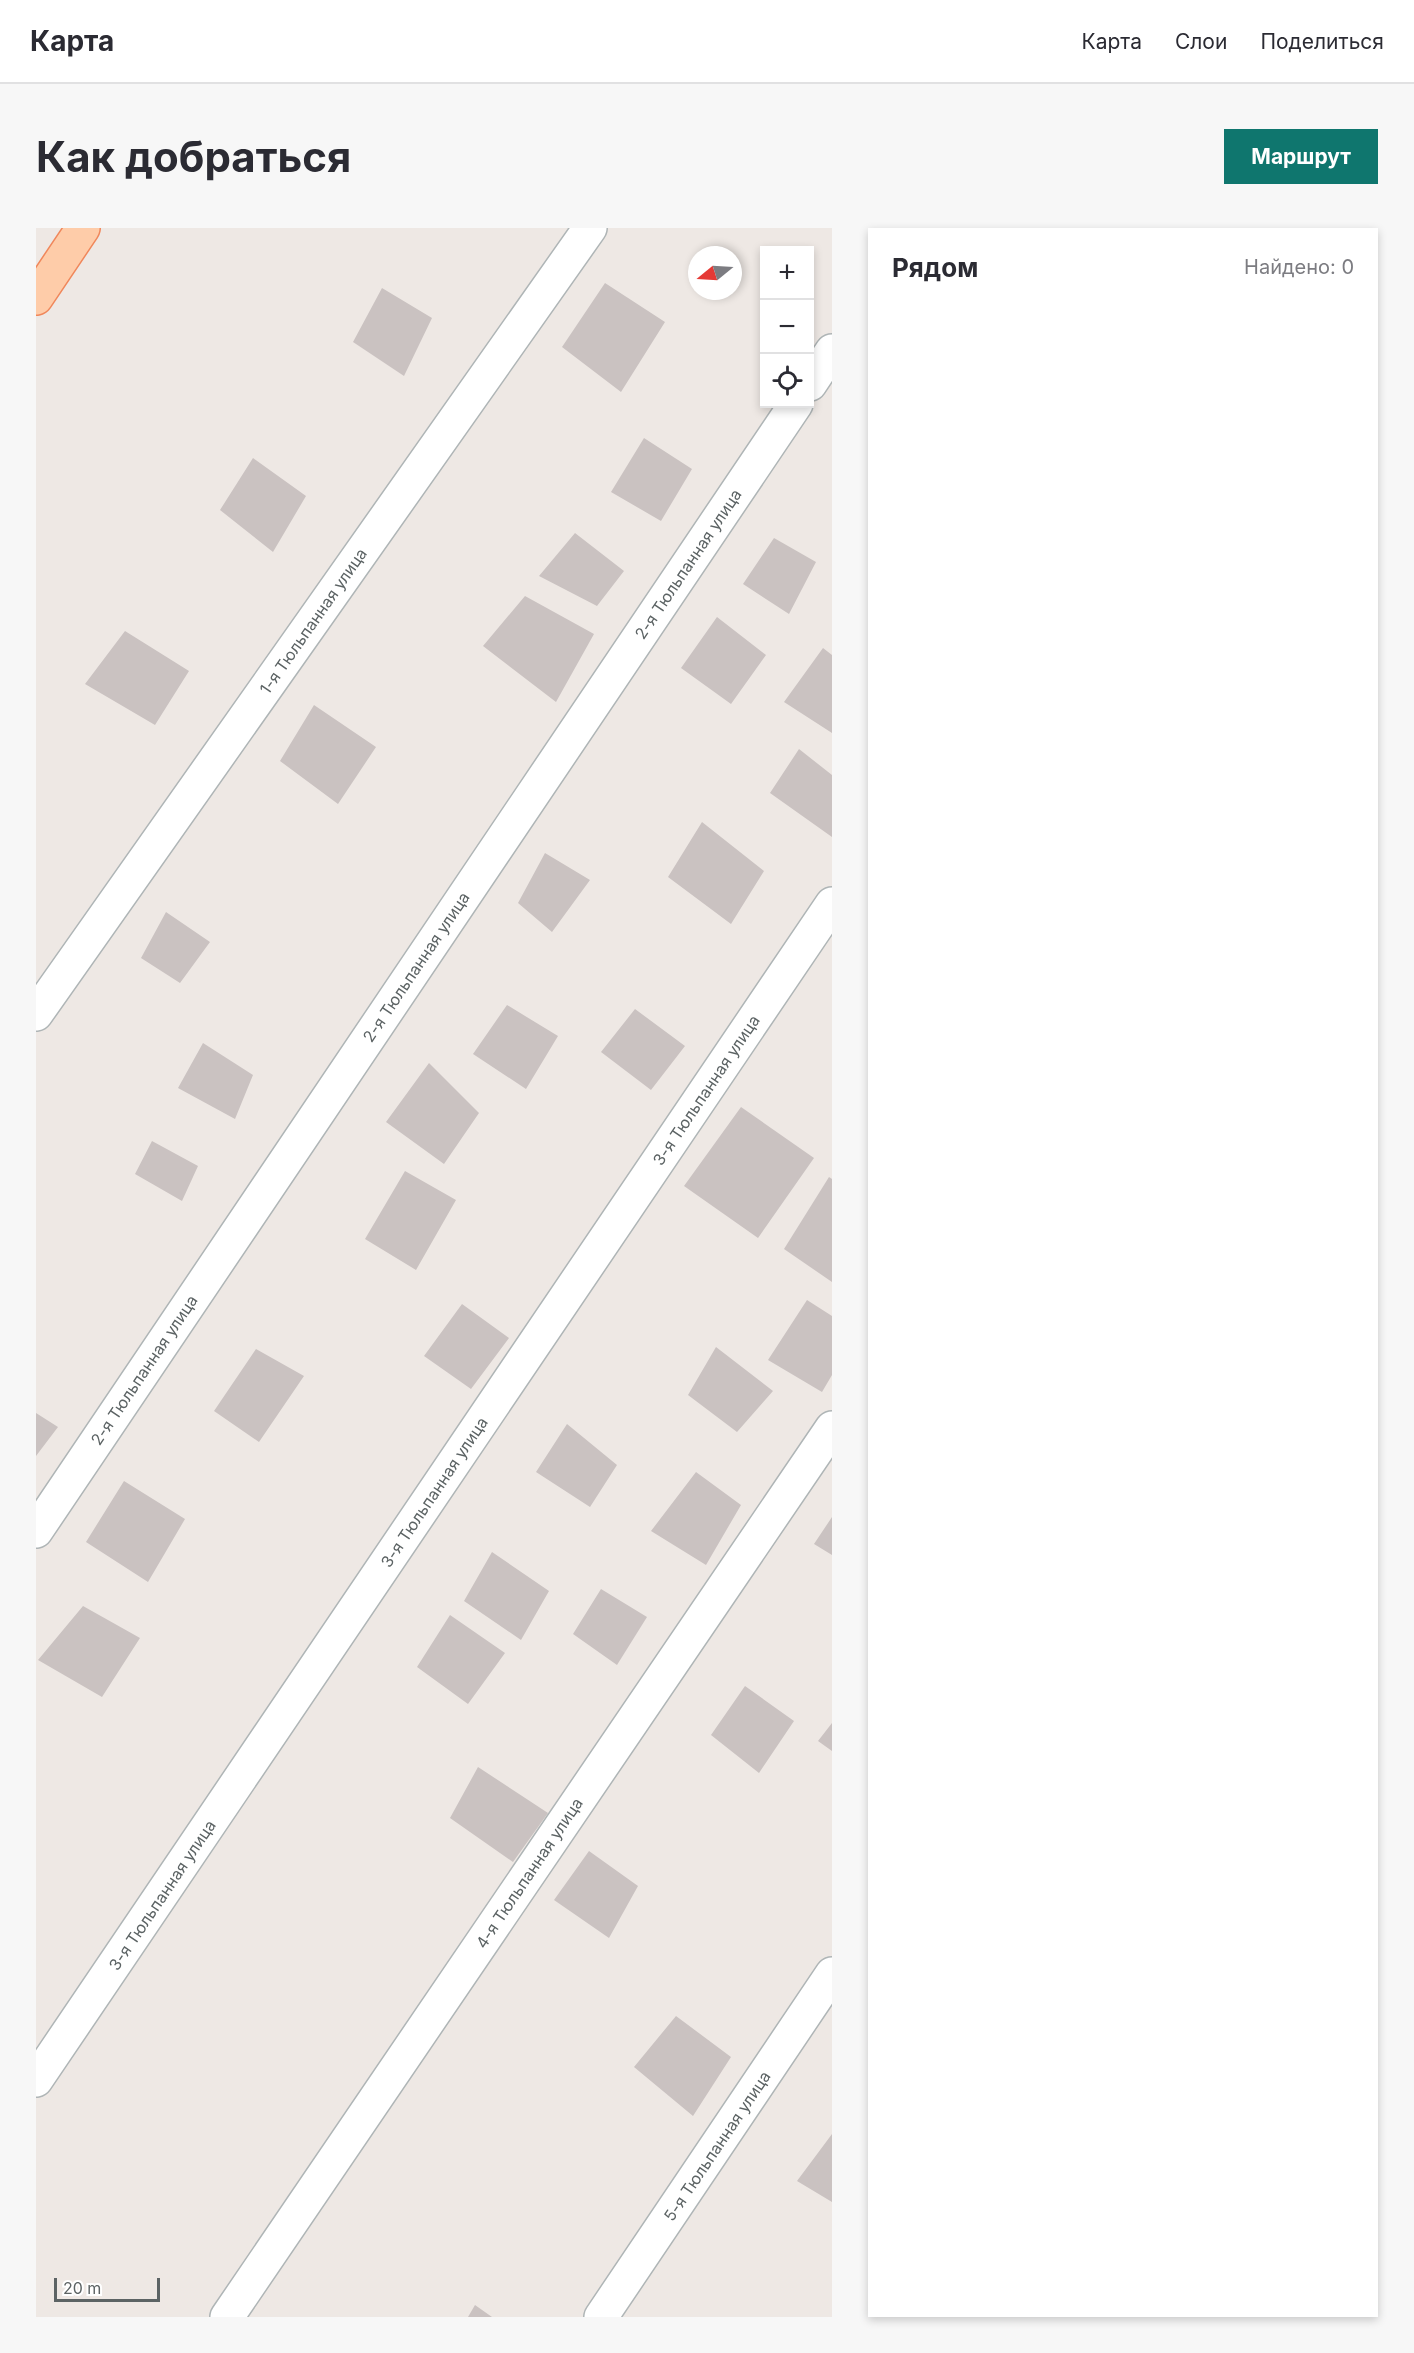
<!DOCTYPE html>
<html lang="ru">
<meta charset="utf-8">
<style>
:root{--surface:#fff;--page:#f7f7f7;--text:#2b2b33;--muted:#7c7c81;--line:#e1e1e2;--accent:#0f766e}
body{margin:0;font-family:Inter,sans-serif;background:var(--page);color:var(--text)}
.controls{position:absolute;right:18px;top:18px;display:grid;overflow:hidden;border-radius:0px;box-shadow:0 3px 9px #0003}
.controls button{width:54px;height:54px;display:grid;place-items:center;padding:0;border:0;border-bottom:2px solid var(--line);background:var(--surface);color:var(--text);font:30px sans-serif}
.compass{position:absolute;left:652px;top:18px;width:54px;height:54px;border-radius:50%;background:var(--surface);box-shadow:0 3px 9px #0003;rotate:252deg}
.scale{position:absolute;left:18px;bottom:15px;width:106px;box-sizing:border-box;padding-left:6px;border:3px solid #5c6364;border-top:0;font-size:16px;line-height:21px;white-space:nowrap;color:#5c6364;-webkit-text-stroke:4px #fff;paint-order:stroke}
.list{margin:0;padding:0;list-style:none}
h2{display:flex;justify-content:space-between;align-items:center;height:78px;margin:0;padding:0 24px;font-size:26px}
h2 small{font-size:20px;font-weight:400;color:var(--muted)}
.icon{flex:none;width:33px;height:33px;fill:none;stroke:currentColor;stroke-width:2;stroke-linecap:round;stroke-linejoin:round}
.map{position:relative;flex:none;width:796px;height:2089px;overflow:hidden;border-radius:0px}
header{display:flex;align-items:center;gap:36px;box-sizing:border-box;height:84px;padding:0 30px;background:var(--surface);border-bottom:2px solid var(--line)}
header strong{font-size:28px}
nav{display:flex;gap:33px;margin-inline-start:auto;font-size:21px}
.intro{display:flex;align-items:center;justify-content:space-between;box-sizing:border-box;height:144px;padding:0 36px}
h1{margin:0;font-size:42px}
.button{padding:15px 27px;border-radius:0px;background:var(--accent);color:#fff;font-size:21px;font-weight:700}
main{display:flex;gap:36px;padding:0 36px}
aside{flex:1;background:var(--surface);border-radius:0px;box-shadow:0 3px 9px #0003}
.map>svg:first-child{display:block}
.building{fill:#cac2c1}
.lines{fill:none;stroke-linecap:round;stroke-linejoin:round}
.minor-casing{stroke:#afb5b6;stroke-width:36}
.primary-casing{stroke:#f0875b;stroke-width:36}
.minor{stroke:#fff;stroke-width:33}
.primary{stroke:#fecca9;stroke-width:33}
.labels{text-anchor:middle;stroke-width:4.5;stroke-linejoin:round;paint-order:stroke}
.street-label{font-size:16px;fill:#5c6364;stroke:#fff}
</style>
<header>
<strong>Карта</strong>
<nav><a>Карта</a><a>Слои</a><a>Поделиться</a></nav>
</header>
<div class="intro"><h1>Как добраться</h1><a class="button">Маршрут</a></div>
<main>
<div class="map">
<svg width="796" height="2089" viewBox="0 0 796 2089">
<rect width="100%" height="100%" fill="#eee8e4"/>
<path class="building" d="M569,55L629,94L585,164L526,119Z
M346,60L396,90L368,148L317,114Z
M608,210L656,241L625,293L575,264Z
M217,230L270,268L237,324L184,282Z
M539,305L588,343L561,378L503,348Z
M738,310L780,334L753,386L707,356Z
M489,368L558,406L520,474L447,418Z
M681,389L730,427L695,476L645,440Z
M89,403L153,443L119,497L49,456Z
M787,420L796,427V505L748,474Z
M278,477L340,519L302,576L244,533Z
M763,521L796,547V609L734,565Z
M666,594L728,643L695,696L632,649Z
M509,625L554,652L516,704L482,675Z
M130,684L174,714L144,755L105,730Z
M471,777L522,808L490,861L437,826Z
M599,781L649,818L615,862L565,824Z
M167,815L217,847L199,891L142,860Z
M393,835L443,885L408,936L350,894Z
M705,879L778,930L722,1010L648,958Z
M116,913L162,938L146,973L99,946Z
M369,943L420,972L380,1042L329,1011Z
M793,949L796,951V1054L748,1021Z
M771,1072L796,1088V1147L786,1164L732,1132Z
M426,1076L473,1110L435,1161L388,1128Z
M680,1119L737,1163L701,1204L652,1167Z
M220,1121L268,1148L223,1214L178,1183Z
M0,1185L22,1199L0,1228Z
M531,1196L581,1237L554,1279L500,1244Z
M660,1244L705,1277L670,1337L615,1303Z
M88,1253L149,1291L112,1354L50,1314Z
M796,1289V1327L778,1316Z
M456,1324L513,1363L485,1412L428,1373Z
M565,1361L611,1389L581,1437L537,1406Z
M47,1378L104,1410L66,1469L2,1432Z
M414,1387L469,1425L432,1476L381,1439Z
M709,1458L758,1493L723,1545L675,1507Z
M796,1495V1523L782,1513Z
M442,1539L512,1585L477,1634L414,1590Z
M553,1623L602,1658L573,1710L518,1672Z
M640,1788L695,1829L657,1888L598,1839Z
M796,1906V1974L761,1953Z
M439,2077L456,2089H432Z"/>
<g class="lines">
<defs>
<path id="minor" d="M774,156L796,123
M0,786L554,0
M0,1303L760,176
M0,1852L796,676
M191,2089L796,1200
M565,2089L796,1746"/>
<path id="primary" d="M0,70L47,0"/>
</defs>
<use href="#minor" class="minor-casing"/>
<use href="#primary" class="primary-casing"/>
<use href="#minor" class="minor"/>
<use href="#primary" class="primary"/>
</g>
<g class="labels">
<g class="street-label">
<text transform="translate(652 336) rotate(-56)" y="6">2-я Тюльпанная улица</text>
<text transform="translate(277 393) rotate(-55)" y="6">1-я Тюльпанная улица</text>
<text transform="translate(380 739) rotate(-56)" y="6">2-я Тюльпанная улица</text>
<text transform="translate(670 862) rotate(-56)" y="6">3-я Тюльпанная улица</text>
<text transform="translate(108 1142) rotate(-56)" y="6">2-я Тюльпанная улица</text>
<text transform="translate(398 1264) rotate(-56)" y="6">3-я Тюльпанная улица</text>
<text transform="translate(493 1645) rotate(-56)" y="6">4-я Тюльпанная улица</text>
<text transform="translate(126 1667) rotate(-56)" y="6">3-я Тюльпанная улица</text>
<text transform="translate(681 1918) rotate(-56)" y="6">5-я Тюльпанная улица</text>
</g>
</g>
</svg>
<div class="controls">
<button>+</button>
<button>−</button>
<button><svg class="icon" aria-label="locate" viewBox="0 0 24 24"><circle cx="12" cy="12" r="6"/><path d="M12 2v4M12 18v4M2 12h4M18 12h4"/></svg></button>
</div>
<svg class="compass" viewBox="-18 -18 36 36"><path d="M0-13l5 13h-10z" fill="#e53935"/><path d="M0 13l5-13h-10z" fill="#7c7c81"/></svg>
<div class="scale">20 m</div>
</div>
<aside>
<h2>Рядом<small>Найдено: 0</small></h2>
<ul class="list">
</ul>
</aside>
</main>
